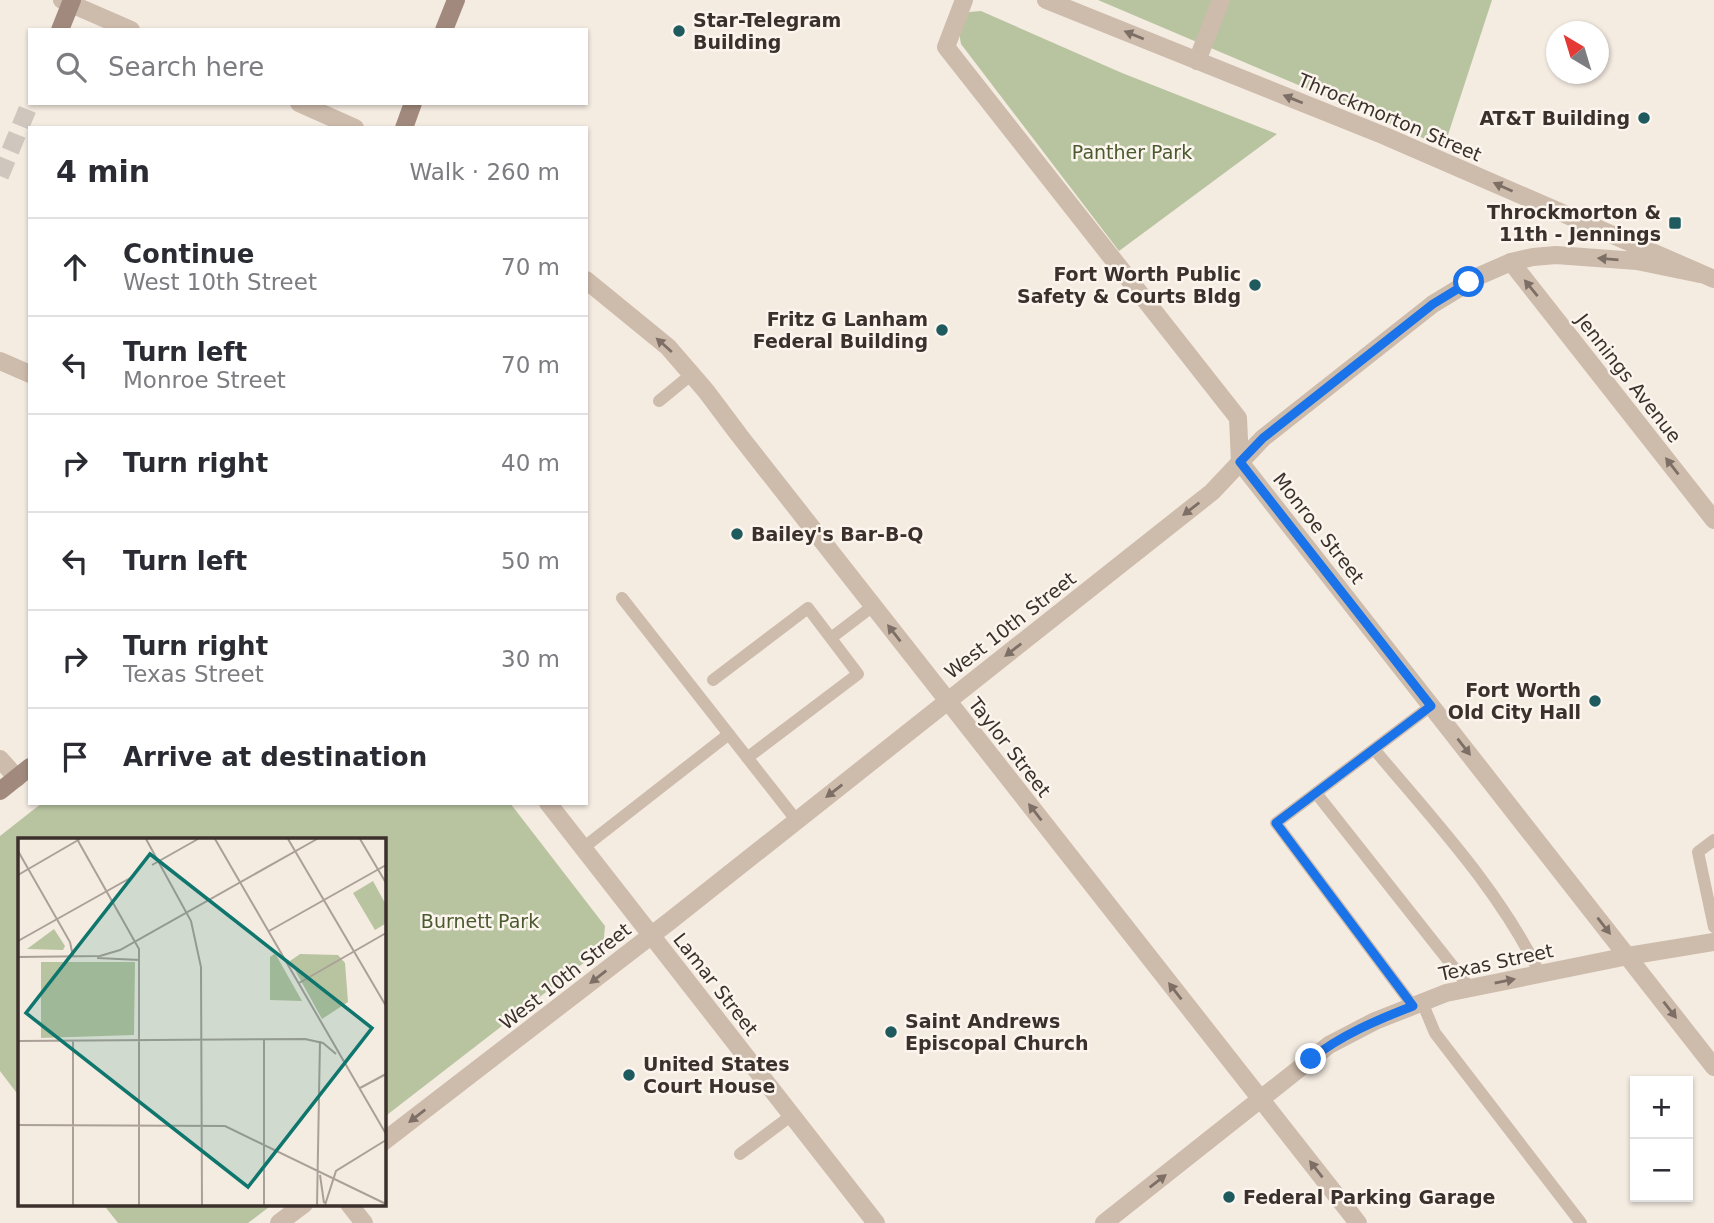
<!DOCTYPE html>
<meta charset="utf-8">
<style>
:root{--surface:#fff;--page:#f7f7f7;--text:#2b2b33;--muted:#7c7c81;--line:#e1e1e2}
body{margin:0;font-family:"DejaVu Sans",sans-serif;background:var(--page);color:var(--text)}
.controls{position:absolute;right:21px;bottom:21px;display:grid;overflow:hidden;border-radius:0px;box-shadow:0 2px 5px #0004}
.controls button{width:63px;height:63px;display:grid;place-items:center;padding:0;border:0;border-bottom:2px solid var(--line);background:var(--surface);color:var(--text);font:35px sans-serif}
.compass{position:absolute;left:1546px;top:21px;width:63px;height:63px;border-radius:50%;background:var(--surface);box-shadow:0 2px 5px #0004;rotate:322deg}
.stop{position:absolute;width:21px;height:21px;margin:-16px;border:5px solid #1a73e8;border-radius:50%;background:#fff}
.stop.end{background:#1a73e8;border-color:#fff;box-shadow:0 2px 7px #0008}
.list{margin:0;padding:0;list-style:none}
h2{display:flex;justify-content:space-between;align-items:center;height:91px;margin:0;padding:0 28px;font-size:30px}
h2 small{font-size:23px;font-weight:400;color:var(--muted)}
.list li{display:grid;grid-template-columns:46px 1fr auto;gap:21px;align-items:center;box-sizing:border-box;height:98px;padding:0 28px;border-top:2px solid var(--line)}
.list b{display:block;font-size:26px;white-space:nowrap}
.list p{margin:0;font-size:23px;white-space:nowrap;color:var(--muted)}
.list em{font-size:23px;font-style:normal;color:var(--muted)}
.icon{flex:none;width:38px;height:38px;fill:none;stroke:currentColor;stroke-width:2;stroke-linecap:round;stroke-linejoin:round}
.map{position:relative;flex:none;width:1714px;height:1223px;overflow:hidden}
.search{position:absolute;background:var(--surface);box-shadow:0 2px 5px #0004;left:28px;top:28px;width:560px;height:77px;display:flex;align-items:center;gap:18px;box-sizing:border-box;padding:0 24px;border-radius:0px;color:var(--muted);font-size:26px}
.panel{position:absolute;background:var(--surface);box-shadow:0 2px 5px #0004;left:28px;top:126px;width:560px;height:679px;border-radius:0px}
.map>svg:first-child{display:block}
.green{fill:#b8c4a0}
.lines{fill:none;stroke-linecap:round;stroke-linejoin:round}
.secondary-tunnel{stroke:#cfc6bd;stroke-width:18;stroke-dasharray:18 9;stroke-linecap:butt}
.service{stroke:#cdbbac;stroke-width:12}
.pedestrian{stroke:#cdbbac;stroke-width:18}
.minor{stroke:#cdbbac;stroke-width:18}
.tertiary{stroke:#cdbbac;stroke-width:18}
.secondary{stroke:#a18a7d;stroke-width:18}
.oneway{fill:#7d6f65}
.route{stroke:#1a73e8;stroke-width:9}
.poi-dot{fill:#1f5a5e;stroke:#fbf5ee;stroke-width:2.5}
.labels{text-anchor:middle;stroke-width:5;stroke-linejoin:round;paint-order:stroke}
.poi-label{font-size:19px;font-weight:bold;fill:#3b302b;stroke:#fbf5ee;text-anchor:start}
.street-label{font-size:19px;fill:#3b302b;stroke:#fbf5ee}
.park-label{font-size:19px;fill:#4a5a2e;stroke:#fbf5ee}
.inset-road{fill:none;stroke:#aaa098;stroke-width:2}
.view{fill:#0f766e;fill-opacity:0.15;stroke:#0f766e;stroke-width:3.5}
.inset-edge{fill:none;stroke:#3b302b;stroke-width:3.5}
</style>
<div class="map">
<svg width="1714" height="1223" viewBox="0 0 1714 1223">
<rect width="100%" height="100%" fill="#f4ebe1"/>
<path class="green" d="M1098,0H1492L1444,147Z
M981,11L1122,73L1277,134L1119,251L961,44C958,31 961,23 969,12Z
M42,803H510L605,926L603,948L383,1118V840H19V1096L0,1071V836Z
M103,1204H273L248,1223H118Z"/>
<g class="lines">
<path class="secondary-tunnel" d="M0,176L30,103"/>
<path class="service" d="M659,401L692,374
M622,598L797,821
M831,638L873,606
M713,680L808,608L858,674L747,758
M1374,749C1434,821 1499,889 1540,974
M1316,793L1470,988
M1714,840L1698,852L1714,927
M583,848L729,734
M1422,1002L1435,1033L1581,1223
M1413,1006L1276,823L1431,706
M740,1154L792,1115"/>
<path class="pedestrian" d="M964,0L946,47L1238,418L1240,462"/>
<path class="minor" d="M62,0L131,30
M1197,61L1221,0
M299,103L355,128
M1511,262L1714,520
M586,280L668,347L706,391L739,435L1358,1223
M0,361L30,374
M1240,462L1714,1067
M0,759L17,778
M548,803L876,1223
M349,1204L364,1223"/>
<path class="tertiary" d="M1046,0L1385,136L1714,279
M383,1142L670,921L1212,492L1263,438L1433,304L1479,276L1511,262L1533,257L1556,255L1637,261L1700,274
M279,1223L304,1204
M1104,1223L1329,1045L1375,1021L1446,993L1628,956L1714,942"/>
<path class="secondary" d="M60,30L72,0
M444,30L456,0
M404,128L413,103
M0,791L30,767"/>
</g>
<defs><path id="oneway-solid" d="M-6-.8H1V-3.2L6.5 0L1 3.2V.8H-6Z" transform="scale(1.75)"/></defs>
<g class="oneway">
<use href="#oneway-solid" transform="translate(1134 35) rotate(-158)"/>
<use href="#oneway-solid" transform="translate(1293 99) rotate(-158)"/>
<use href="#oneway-solid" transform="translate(1503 187) rotate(-156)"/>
<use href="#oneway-solid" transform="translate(1608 259) rotate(-175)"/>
<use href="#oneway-solid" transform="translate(1531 288) rotate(-129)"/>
<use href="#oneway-solid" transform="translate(664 345) rotate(-138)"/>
<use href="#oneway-solid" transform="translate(1672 466) rotate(-128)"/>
<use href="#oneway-solid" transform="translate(1191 509) rotate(142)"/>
<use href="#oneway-solid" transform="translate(894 633) rotate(-128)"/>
<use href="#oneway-solid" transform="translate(1013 650) rotate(142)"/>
<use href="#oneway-solid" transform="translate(1464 747) rotate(52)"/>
<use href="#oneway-solid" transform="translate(834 791) rotate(142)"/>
<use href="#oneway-solid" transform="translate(1035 812) rotate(-128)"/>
<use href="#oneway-solid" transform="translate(1604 926) rotate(52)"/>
<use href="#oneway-solid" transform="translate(598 977) rotate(142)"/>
<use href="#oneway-solid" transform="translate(1505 981) rotate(-11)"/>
<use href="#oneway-solid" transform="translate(1175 991) rotate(-128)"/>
<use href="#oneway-solid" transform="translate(1670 1010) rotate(52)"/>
<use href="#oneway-solid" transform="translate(417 1116) rotate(142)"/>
<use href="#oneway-solid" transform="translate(1316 1169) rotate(-128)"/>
<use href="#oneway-solid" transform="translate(1158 1181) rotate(-38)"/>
</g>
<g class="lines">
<path class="route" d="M1311,1059C1341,1035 1377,1020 1413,1006L1276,823L1431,706L1240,462L1263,438L1433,304L1469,282"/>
</g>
<g class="poi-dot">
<circle cx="679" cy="31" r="7"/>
<circle cx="1644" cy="118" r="7"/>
<rect x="1668" y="216" width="14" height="14" rx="3.5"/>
<circle cx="1255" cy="285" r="7"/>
<circle cx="942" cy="330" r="7"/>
<circle cx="737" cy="534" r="7"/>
<circle cx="1595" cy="701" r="7"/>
<circle cx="891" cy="1032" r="7"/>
<circle cx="629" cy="1075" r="7"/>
<circle cx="1229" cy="1197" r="7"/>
</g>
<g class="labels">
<g class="poi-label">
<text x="693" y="27">Star-Telegram<tspan x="693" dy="22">Building</tspan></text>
<text x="1630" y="125" text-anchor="end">AT&amp;T Building</text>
<text x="1661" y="219" text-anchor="end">Throckmorton &amp;<tspan x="1661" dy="22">11th - Jennings</tspan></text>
<text x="1241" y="281" text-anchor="end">Fort Worth Public<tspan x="1241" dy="22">Safety &amp; Courts Bldg</tspan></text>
<text x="928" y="326" text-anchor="end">Fritz G Lanham<tspan x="928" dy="22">Federal Building</tspan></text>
<text x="751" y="541">Bailey's Bar-B-Q</text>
<text x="1581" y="697" text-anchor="end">Fort Worth<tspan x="1581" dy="22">Old City Hall</tspan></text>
<text x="905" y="1028">Saint Andrews<tspan x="905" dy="22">Episcopal Church</tspan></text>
<text x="643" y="1071">United States<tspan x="643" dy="22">Court House</tspan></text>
<text x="1243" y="1204">Federal Parking Garage</text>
</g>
<g class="street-label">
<text transform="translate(1390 117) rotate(23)" y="7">Throckmorton Street</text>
<text transform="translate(1629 378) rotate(52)" y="7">Jennings Avenue</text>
<text transform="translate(1319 528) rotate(52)" y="7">Monroe Street</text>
<text transform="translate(1010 625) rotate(-38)" y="7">West 10th Street</text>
<text transform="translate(1010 747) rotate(52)" y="7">Taylor Street</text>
<text transform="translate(1496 962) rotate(-12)" y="7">Texas Street</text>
<text transform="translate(565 976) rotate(-38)" y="7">West 10th Street</text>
<text transform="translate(716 984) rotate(52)" y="7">Lamar Street</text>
</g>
<g class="park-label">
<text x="1132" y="159">Panther Park</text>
<text x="480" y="928">Burnett Park</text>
</g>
</g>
<g transform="translate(18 838)">
<rect width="368" height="368" fill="#f4ebe1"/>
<path d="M355,43L367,65V86L357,92L335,55ZM36,91L47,108L45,112L9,111ZM256,116L258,117L284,163L252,162V119ZM282,116L320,117L327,125L330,164L304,181L272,123ZM23,124H117L116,197L23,200Z" fill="#b8c4a0"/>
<path class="inset-road" d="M59,1L121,111V367M128,1L173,83L183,129L184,367M197,1L368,296M270,1L368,168M342,1L368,45M0,13L52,104L55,118M134,27L180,1M0,37L62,1M251,93L368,27M0,103L114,39M0,119L82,118L102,112L299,1M79,120L122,122M281,145L368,95M0,203L287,201L305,205L318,216M342,250L368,236M0,287L207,288L368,366M302,337L306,365M55,367V203M246,367V202M299,367L302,203M307,367L318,333L368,302"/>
<path class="view" d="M132,16L354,190L230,349L8,175Z"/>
<rect width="368" height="368" class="inset-edge"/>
</g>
</svg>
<div class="controls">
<button>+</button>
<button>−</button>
</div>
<svg class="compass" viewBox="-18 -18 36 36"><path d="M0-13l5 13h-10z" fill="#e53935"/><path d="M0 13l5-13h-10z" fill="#7c7c81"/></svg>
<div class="stop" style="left:1469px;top:282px"></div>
<div class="stop end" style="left:1311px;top:1059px"></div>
<div class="search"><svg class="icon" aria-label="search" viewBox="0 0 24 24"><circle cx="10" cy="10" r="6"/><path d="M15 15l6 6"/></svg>Search here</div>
<section class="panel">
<h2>4 min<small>Walk · 260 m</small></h2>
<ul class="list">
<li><svg class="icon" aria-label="ahead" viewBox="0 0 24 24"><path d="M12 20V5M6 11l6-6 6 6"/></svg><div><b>Continue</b><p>West 10th Street</p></div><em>70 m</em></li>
<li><svg class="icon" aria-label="left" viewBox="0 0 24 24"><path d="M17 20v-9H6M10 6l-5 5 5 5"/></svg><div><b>Turn left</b><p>Monroe Street</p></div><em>70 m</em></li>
<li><svg class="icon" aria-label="right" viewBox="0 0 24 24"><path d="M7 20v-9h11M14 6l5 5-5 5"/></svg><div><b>Turn right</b></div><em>40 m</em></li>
<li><svg class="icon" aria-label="left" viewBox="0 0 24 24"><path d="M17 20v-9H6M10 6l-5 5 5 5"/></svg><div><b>Turn left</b></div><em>50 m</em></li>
<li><svg class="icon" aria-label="right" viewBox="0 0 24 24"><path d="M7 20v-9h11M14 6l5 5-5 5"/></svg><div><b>Turn right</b><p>Texas Street</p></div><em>30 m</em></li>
<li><svg class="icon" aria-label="arrive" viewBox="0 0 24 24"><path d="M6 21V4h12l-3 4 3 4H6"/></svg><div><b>Arrive at destination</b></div></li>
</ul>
</section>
</div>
